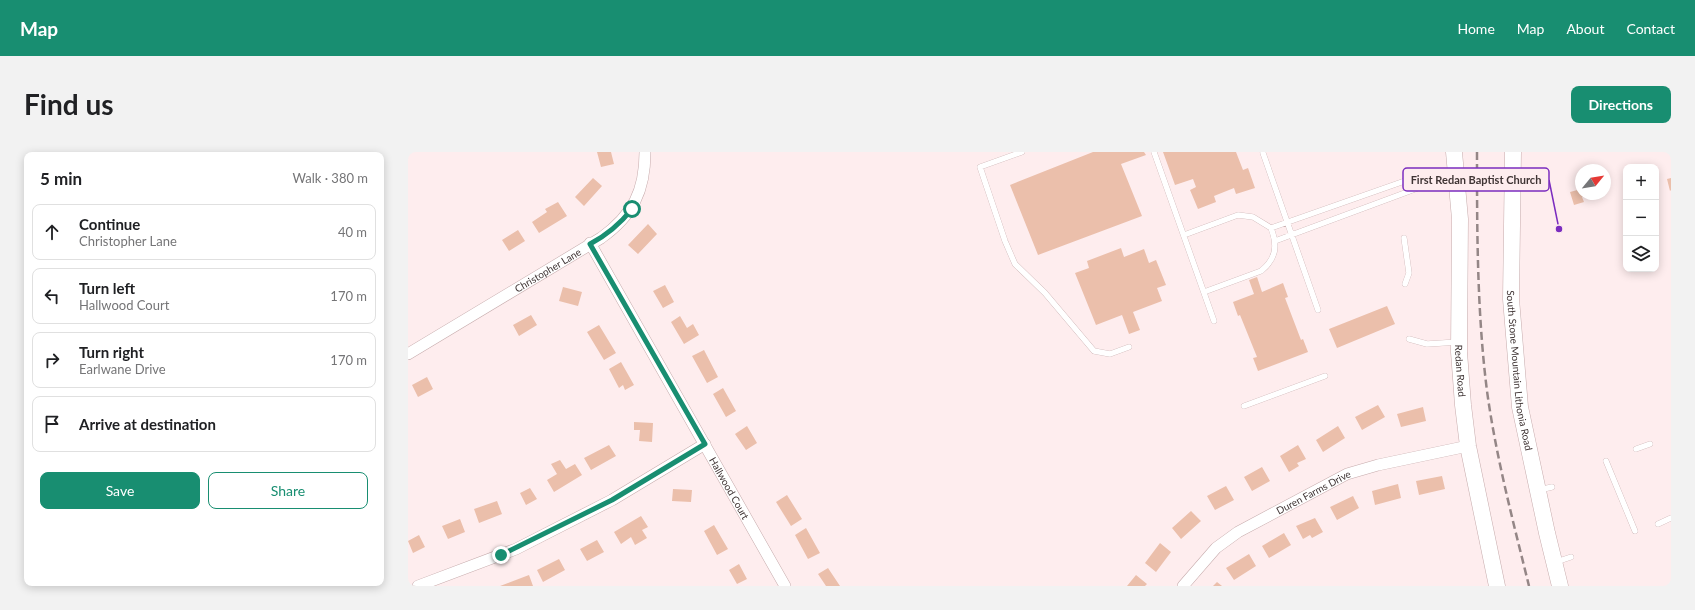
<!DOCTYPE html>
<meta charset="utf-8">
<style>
:root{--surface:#fff;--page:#f2f2f2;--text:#202124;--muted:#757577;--line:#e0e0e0;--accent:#188e71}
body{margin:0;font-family:Lato,sans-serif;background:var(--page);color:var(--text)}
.controls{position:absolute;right:12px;top:12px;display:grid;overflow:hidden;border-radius:8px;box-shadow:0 2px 10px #0003}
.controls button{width:36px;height:36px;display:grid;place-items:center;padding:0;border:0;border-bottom:1px solid var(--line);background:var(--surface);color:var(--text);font:20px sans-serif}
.compass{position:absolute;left:1167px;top:12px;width:36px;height:36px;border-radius:50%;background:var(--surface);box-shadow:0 2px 10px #0003;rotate:60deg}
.stop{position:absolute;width:12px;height:12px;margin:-9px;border:3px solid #188e71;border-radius:50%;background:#fff}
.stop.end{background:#188e71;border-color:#fff;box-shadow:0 1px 4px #0008}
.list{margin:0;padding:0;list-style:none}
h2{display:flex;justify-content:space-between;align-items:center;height:52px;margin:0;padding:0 16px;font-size:17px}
h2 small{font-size:13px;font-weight:400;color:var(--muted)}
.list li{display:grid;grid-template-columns:26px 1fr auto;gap:12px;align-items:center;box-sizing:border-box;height:56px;margin:0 8px 8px;padding:0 8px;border:1px solid var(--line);border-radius:8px}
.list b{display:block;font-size:15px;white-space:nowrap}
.list p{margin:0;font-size:13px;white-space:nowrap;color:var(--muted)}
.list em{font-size:13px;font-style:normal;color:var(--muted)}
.actions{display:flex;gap:8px;padding:12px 16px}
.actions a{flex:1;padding:9px 0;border:1px solid var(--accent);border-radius:8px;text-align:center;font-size:14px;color:var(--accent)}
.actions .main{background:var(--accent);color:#fff}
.icon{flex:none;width:22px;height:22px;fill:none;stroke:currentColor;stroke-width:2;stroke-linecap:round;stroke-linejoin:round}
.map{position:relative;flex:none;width:1263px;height:434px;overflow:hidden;border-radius:8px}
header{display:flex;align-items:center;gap:24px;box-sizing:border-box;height:56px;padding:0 20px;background:var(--accent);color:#fff}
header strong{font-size:19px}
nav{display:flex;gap:22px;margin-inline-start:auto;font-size:14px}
.intro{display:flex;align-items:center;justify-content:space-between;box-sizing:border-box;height:96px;padding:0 24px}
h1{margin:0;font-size:28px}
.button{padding:10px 18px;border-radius:8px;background:var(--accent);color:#fff;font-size:14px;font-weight:700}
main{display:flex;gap:24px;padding:0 24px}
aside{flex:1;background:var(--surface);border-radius:8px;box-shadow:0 2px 10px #0003}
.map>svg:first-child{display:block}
.building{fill:#ebbfab}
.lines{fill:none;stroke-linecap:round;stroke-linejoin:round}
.service-casing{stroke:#c6abac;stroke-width:6}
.minor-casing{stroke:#c6abac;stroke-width:12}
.secondary-casing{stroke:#c6abac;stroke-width:17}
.service{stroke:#fff;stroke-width:5.5}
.minor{stroke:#fff;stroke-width:11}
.secondary{stroke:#fff;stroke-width:16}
.rail{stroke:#948686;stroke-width:2.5;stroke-dasharray:8 4;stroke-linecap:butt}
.route{stroke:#188e71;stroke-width:5}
.labels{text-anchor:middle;stroke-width:3;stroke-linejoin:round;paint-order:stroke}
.street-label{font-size:10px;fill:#3f3434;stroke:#feedee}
.leader{fill:none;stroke:#7b2cbf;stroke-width:1.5}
.callout-dot{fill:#7b2cbf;stroke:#feedee;stroke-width:1.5}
.callout{fill:#feedee;stroke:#7b2cbf;stroke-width:1.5}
.callout-label{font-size:11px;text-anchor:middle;font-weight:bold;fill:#3f3434}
</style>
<header>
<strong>Map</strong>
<nav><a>Home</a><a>Map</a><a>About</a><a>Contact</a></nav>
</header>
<div class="intro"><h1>Find us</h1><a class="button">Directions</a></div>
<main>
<aside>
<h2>5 min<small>Walk · 380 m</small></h2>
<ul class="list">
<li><svg class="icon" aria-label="ahead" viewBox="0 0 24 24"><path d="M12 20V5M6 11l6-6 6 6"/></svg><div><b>Continue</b><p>Christopher Lane</p></div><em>40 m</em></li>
<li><svg class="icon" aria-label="left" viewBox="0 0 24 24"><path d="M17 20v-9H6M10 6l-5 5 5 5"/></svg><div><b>Turn left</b><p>Hallwood Court</p></div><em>170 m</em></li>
<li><svg class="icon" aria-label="right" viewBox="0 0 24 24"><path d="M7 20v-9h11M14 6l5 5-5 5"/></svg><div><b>Turn right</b><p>Earlwane Drive</p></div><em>170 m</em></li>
<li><svg class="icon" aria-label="arrive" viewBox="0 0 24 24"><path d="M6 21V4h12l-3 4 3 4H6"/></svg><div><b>Arrive at destination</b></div></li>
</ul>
<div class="actions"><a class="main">Save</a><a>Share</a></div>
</aside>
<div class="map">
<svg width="1263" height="434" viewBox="0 0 1263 434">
<rect width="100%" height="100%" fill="#feedee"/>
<path class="building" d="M189,0H203L206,12L193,15Z
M685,0H736L738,3L713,12L734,64L630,103L602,33Z
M755,0H828L835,18L840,16L847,36L828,42L826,36L806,44L808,50L790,57L782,38L788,35L785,27L767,33Z
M185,26L194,34L176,54L167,45Z
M1263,26V38L1262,39L1259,27Z
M1197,31L1200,40L1197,41Z
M1173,37V42H1183L1174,45L1176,50L1166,53L1162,40Z
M150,50L159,64L131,81L124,70L139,60L137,57Z
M240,72L249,82L230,102L220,93Z
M110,78L117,89L101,99L94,88Z
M713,96L716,105L736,97L741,111L748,108L758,133L749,136L754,149L725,160L732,178L721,182L714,163L688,173L667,121L681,116L679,109Z
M849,125L854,140L875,131L880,145L877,146L893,188L895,187L900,200L850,219L845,206L849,205L832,163L830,164L825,150L846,142L841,128Z
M257,133L266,150L255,156L245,139Z
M155,135L174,140L170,154L151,149Z
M979,154L987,172L929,196L921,177Z
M123,163L129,173L111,184L105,173Z
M272,164L279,176L285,172L291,183L276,192L263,170Z
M191,173L208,201L196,208L179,180Z
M296,198L310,225L299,231L284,204Z
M213,210L226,233L217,238L215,233L211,236L201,217Z
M19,225L25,237L10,245L4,233Z
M315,236L328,259L318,265L305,242Z
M970,253L977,265L954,278L947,265Z
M1015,255L1018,269L993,275L989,262Z
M226,270L245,271L244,290L231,289L232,278H226Z
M339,274L349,291L338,298L327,282Z
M930,274L937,286L915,300L908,288Z
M201,293L208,304L183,318L176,306Z
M890,293L898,307L889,311L891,314L881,320L872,304Z
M152,308L158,317L167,312L174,323L146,340L139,328L149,322L143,312Z
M854,315L862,329L844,339L836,325Z
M1034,324L1037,337L1011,343L1008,329Z
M990,332L993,346L967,353L964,339Z
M818,334L826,348L807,358L799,344Z
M122,336L129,347L118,353L112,341Z
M265,337L284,338L283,350L264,349Z
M379,343L394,367L383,374L368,350Z
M945,344L951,356L929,368L922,355Z
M89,349L94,362L71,371L66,357Z
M783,359L793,369L773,387L764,376Z
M233,364L240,375L234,378L239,386L227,393L223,385L213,392L206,380Z
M907,366L915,380L904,386L902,383L895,387L888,374Z
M52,367L57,380L40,387L34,374Z
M306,373L320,397L309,403L296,379Z
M398,376L412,401L400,407L387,383Z
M876,381L883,393L861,406L854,394Z
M11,383L17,395L5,401L0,389Z
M189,388L196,400L179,409L172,397Z
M752,391L763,400L748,420L737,411Z
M841,402L848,414L826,428L818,416Z
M151,407L157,418L135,430L129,418Z
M331,412L339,427L329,432L321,418Z
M420,416L432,434H418L410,422Z
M121,423L125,434H92Z
M728,423L739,432L737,434H719Z
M809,430L814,434H805Z"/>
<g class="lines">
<defs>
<path id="service" d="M614,0L572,15L597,89L607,112L637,141L686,199L702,202L721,195
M746,0L806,169
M855,1L910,158
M776,83L830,63L845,65L863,76L1008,25L1047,20
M996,86L1001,121L997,132
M867,89L1010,36L1048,33
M796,140L853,119C868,107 870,94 863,76
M1001,187L1019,192L1050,190
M836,254L917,224
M1228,297L1242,292
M1198,309L1227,379
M1131,338L1144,335
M1250,372L1263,366
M1148,410L1163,405"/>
<g id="minor">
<path id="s1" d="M182,91L377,434"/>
<path id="s2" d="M0,202L193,86C225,63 237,39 237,0"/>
<path d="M10,434L108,397L204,348L297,292"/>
<path id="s3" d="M775,434L808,396L830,380L939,322L970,313L1060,294"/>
</g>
<g id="secondary">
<path id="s4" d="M1046,0L1052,67L1051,200L1055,253L1060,294L1089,434"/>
<path id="s5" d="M1105,0L1103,147L1112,255L1139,381L1152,434"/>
</g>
</defs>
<use href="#service" class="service-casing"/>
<use href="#minor" class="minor-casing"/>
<use href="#secondary" class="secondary-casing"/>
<use href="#service" class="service"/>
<use href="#minor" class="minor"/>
<use href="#secondary" class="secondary"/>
<path class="rail" d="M1069,0C1069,79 1069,160 1079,239C1088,305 1105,369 1121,434"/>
</g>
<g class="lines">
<path class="route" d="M93,403L204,348L297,292L182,92C199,83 212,72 224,57"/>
</g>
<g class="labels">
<g class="street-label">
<text dy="4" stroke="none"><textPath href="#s2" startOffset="163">Christopher Lane</textPath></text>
<text dy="4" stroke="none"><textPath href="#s4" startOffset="219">Redan Road</textPath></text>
<text dy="4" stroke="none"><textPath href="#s5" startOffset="219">South Stone Mountain Lithonia Road</textPath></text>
<text dy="4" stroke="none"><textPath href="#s1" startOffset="282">Hallwood Court</textPath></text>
<text dy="4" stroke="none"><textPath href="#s3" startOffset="163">Duren Farms Drive</textPath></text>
</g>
</g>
<path class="leader" d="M1151 77L1141 28"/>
<circle class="callout-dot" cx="1151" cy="77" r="4"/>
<rect class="callout" x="995" y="16" width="146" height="23" rx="4"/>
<g class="callout-label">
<text x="1068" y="32">First Redan Baptist Church</text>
</g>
</svg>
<div class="controls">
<button>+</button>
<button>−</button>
<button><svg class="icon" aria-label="layers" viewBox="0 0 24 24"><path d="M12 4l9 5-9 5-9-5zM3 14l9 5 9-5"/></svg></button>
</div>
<svg class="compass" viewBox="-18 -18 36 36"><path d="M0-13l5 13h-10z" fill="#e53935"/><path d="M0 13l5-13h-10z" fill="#757577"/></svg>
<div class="stop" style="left:224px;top:57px"></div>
<div class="stop end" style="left:93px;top:403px"></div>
</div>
</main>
